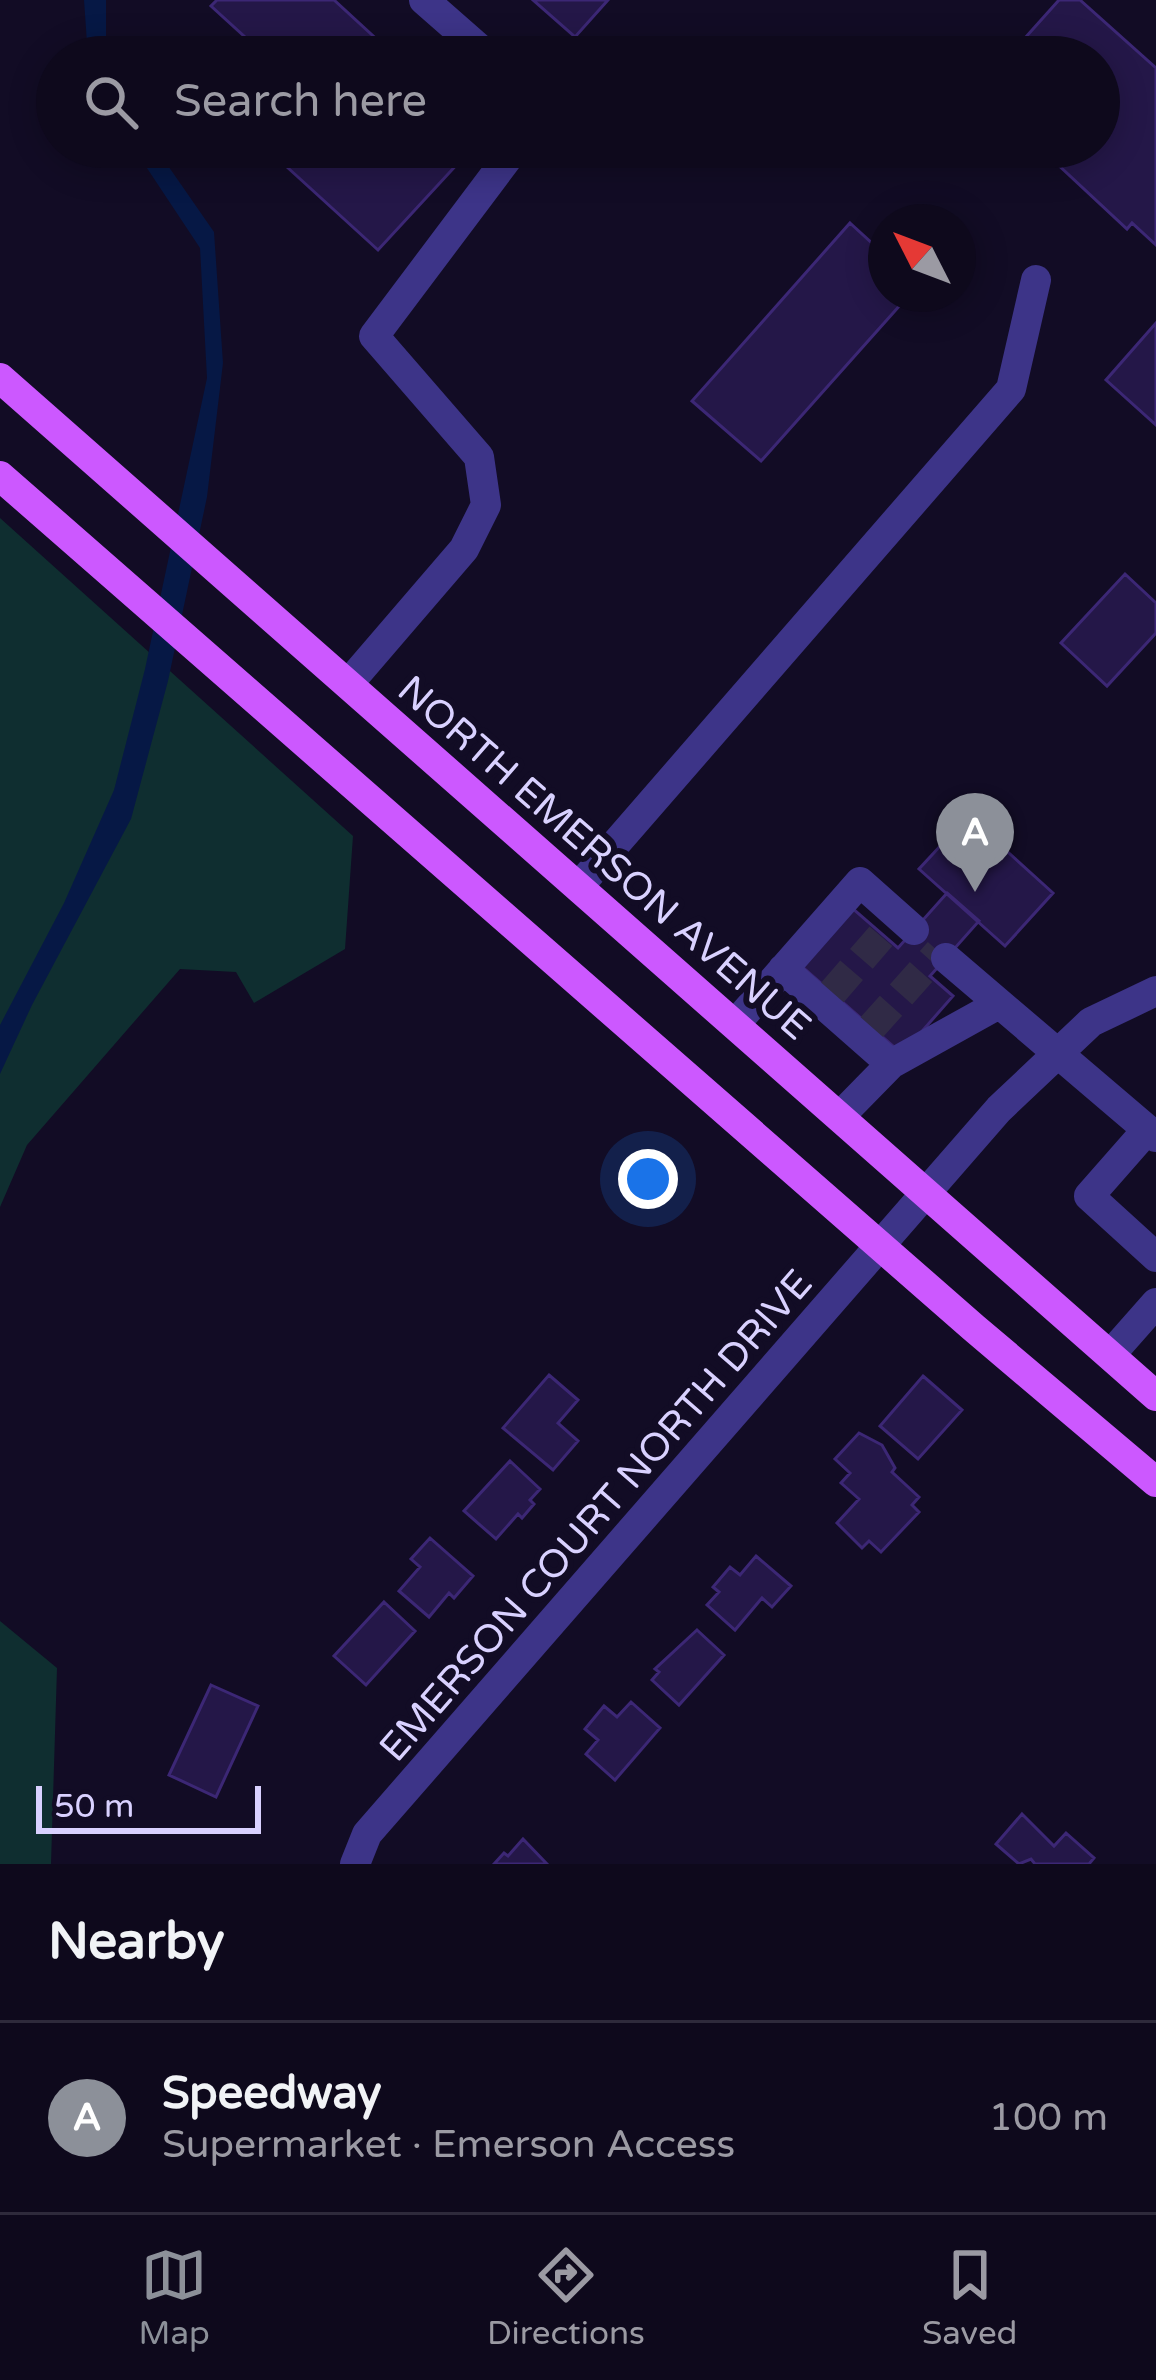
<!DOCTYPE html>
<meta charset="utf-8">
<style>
:root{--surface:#0e091c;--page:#171225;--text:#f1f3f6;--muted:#9b9aa3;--line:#2e2a3b;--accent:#8c9099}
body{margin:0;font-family:"Varela Round",sans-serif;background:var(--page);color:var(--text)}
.compass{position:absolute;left:868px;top:204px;width:108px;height:108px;border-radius:50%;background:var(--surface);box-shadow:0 6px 30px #0003;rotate:312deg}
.scale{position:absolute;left:36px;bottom:30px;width:225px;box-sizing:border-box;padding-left:12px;border:6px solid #d9d1ff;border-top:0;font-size:33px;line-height:42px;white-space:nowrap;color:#d9d1ff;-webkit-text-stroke:9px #120c25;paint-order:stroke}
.you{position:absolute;left:648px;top:1179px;width:42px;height:42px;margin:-30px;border:9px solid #fff;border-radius:50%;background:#1a73e8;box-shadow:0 0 0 18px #1a73e833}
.badge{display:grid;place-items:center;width:78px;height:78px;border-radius:50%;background:var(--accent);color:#fff;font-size:39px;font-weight:700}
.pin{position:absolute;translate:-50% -99px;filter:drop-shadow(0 3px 6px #0008)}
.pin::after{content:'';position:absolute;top:63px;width:42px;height:36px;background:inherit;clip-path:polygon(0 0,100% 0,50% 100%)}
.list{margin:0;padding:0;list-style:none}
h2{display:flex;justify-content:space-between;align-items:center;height:156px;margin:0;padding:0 48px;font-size:51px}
h2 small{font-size:39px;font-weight:400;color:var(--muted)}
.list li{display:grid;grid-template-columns:78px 1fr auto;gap:36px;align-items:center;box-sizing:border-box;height:192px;padding:0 48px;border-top:3px solid var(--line)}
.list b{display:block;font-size:45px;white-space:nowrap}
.list p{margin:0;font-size:39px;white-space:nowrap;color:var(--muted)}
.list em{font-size:39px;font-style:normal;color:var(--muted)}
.icon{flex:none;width:66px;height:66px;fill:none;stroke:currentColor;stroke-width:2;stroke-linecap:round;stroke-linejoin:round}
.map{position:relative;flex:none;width:1156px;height:1864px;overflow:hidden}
.search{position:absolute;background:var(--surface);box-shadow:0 6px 30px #0003;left:36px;right:36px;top:36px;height:132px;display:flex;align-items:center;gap:30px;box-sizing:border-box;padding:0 42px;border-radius:66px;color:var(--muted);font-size:45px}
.sheet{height:348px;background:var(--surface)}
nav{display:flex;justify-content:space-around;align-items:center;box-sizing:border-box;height:168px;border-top:3px solid var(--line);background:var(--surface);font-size:33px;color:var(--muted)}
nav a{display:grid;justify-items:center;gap:6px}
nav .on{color:var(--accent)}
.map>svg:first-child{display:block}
.green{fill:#0f2e30}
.water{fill:#061845}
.building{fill:#241748;stroke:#3c2775;stroke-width:3}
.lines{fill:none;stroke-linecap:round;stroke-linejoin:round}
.minor-tunnel{stroke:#302a46;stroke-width:30;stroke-dasharray:30 15;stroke-linecap:butt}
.minor{stroke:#3d3488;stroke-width:30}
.major{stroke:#cc58ff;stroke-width:30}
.labels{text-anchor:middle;stroke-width:12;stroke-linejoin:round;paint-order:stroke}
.street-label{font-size:39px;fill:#d9d1ff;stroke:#120c25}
</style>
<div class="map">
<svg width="1156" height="1864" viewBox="0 0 1156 1864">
<rect width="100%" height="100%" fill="#120c25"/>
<path class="green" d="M0,518L353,836L345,949L254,1003L236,972L180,969L27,1145L0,1207Z
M0,1621L57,1668L51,1864H0Z"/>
<path class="water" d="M84,0H106V57H88Z
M133,147H155L214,232L223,363L207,497L168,681L131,819L32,1005L0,1074V1025L64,903L114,790L145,669L207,378L200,248Z"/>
<path class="building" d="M217,0H334L396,57H267L211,6Z
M533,0H608L575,37Z
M1059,0H1080L1156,68V245L1132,223L1127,229L1039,147H1099V57H1008Z
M305,147H473L378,250L287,167Z
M850,223L886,256V294H910L761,461L692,401Z
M1156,323V425L1106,380Z
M1125,574L1156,603V633L1107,686L1061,643Z
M968,816L1053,893L1005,946L919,869Z
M947,893L979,921L930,976L953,996L902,1054L800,965L851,907L898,948Z
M549,1375L578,1400L558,1423L578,1441L553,1470L503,1428Z
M923,1376L962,1410L918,1459L880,1426Z
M859,1433L882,1445L895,1468L892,1472L919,1497L912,1505L919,1512L881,1552L869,1541L862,1548L837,1523L859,1499L841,1483L850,1473L835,1459Z
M510,1461L540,1489L530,1500L534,1504L522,1518L518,1514L496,1539L464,1511Z
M430,1538L473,1576L454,1598L449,1593L429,1617L399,1591L420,1567L411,1559Z
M756,1556L791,1586L772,1607L762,1598L735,1630L707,1605L719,1592L713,1587L730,1567L740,1575Z
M384,1602L415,1631L366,1685L334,1656Z
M697,1630L724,1655L679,1705L652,1680L659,1672L655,1669Z
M211,1685L258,1706L216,1797L169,1775Z
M631,1702L660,1728L615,1780L586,1754L598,1740L585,1729L604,1706L617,1717Z
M1022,1814L1054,1846L1066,1833L1094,1858L1089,1864H1035L1031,1859L1019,1864L996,1844Z
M523,1839L547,1864H494L504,1853L508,1856Z"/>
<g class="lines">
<path class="minor-tunnel" d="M832,993L882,935
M871,1028L939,952"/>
<path class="minor" d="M424,0L489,57
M348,684L464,549L486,505L479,457L374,336L516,147
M579,886L1011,389L1036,280
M946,958L1156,1137
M783,969L891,1064L841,1115
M736,1023L860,882L914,930
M891,1064L999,1004
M1147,1130L1089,1196L1156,1257
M1111,1354L1156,1303
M355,1864L367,1834L999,1109L1091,1022L1156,991"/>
<path class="major" d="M0,378L1156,1396
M0,476L974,1328L1156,1482"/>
</g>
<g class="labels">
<g class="street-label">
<text transform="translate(605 857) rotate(41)" y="14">NORTH EMERSON AVENUE</text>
<text transform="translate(595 1515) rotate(-49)" y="14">EMERSON COURT NORTH DRIVE</text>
</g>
</g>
</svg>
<svg class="compass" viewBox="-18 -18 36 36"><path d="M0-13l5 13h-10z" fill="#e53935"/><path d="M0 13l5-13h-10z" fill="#9b9aa3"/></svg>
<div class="scale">50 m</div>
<div class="you"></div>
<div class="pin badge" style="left:975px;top:892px">A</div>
<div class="search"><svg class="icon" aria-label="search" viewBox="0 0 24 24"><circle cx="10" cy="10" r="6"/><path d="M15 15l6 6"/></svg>Search here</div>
</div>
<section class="sheet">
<h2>Nearby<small></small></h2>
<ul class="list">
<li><span class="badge">A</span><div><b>Speedway</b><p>Supermarket · Emerson Access</p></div><em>100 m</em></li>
</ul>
</section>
<nav>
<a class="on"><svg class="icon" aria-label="map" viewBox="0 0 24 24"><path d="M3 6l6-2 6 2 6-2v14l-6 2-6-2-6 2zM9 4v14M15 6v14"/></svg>Map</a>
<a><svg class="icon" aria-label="directions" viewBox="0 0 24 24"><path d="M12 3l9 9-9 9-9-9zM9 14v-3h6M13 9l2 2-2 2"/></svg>Directions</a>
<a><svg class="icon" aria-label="saved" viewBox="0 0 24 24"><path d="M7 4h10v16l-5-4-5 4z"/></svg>Saved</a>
</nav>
